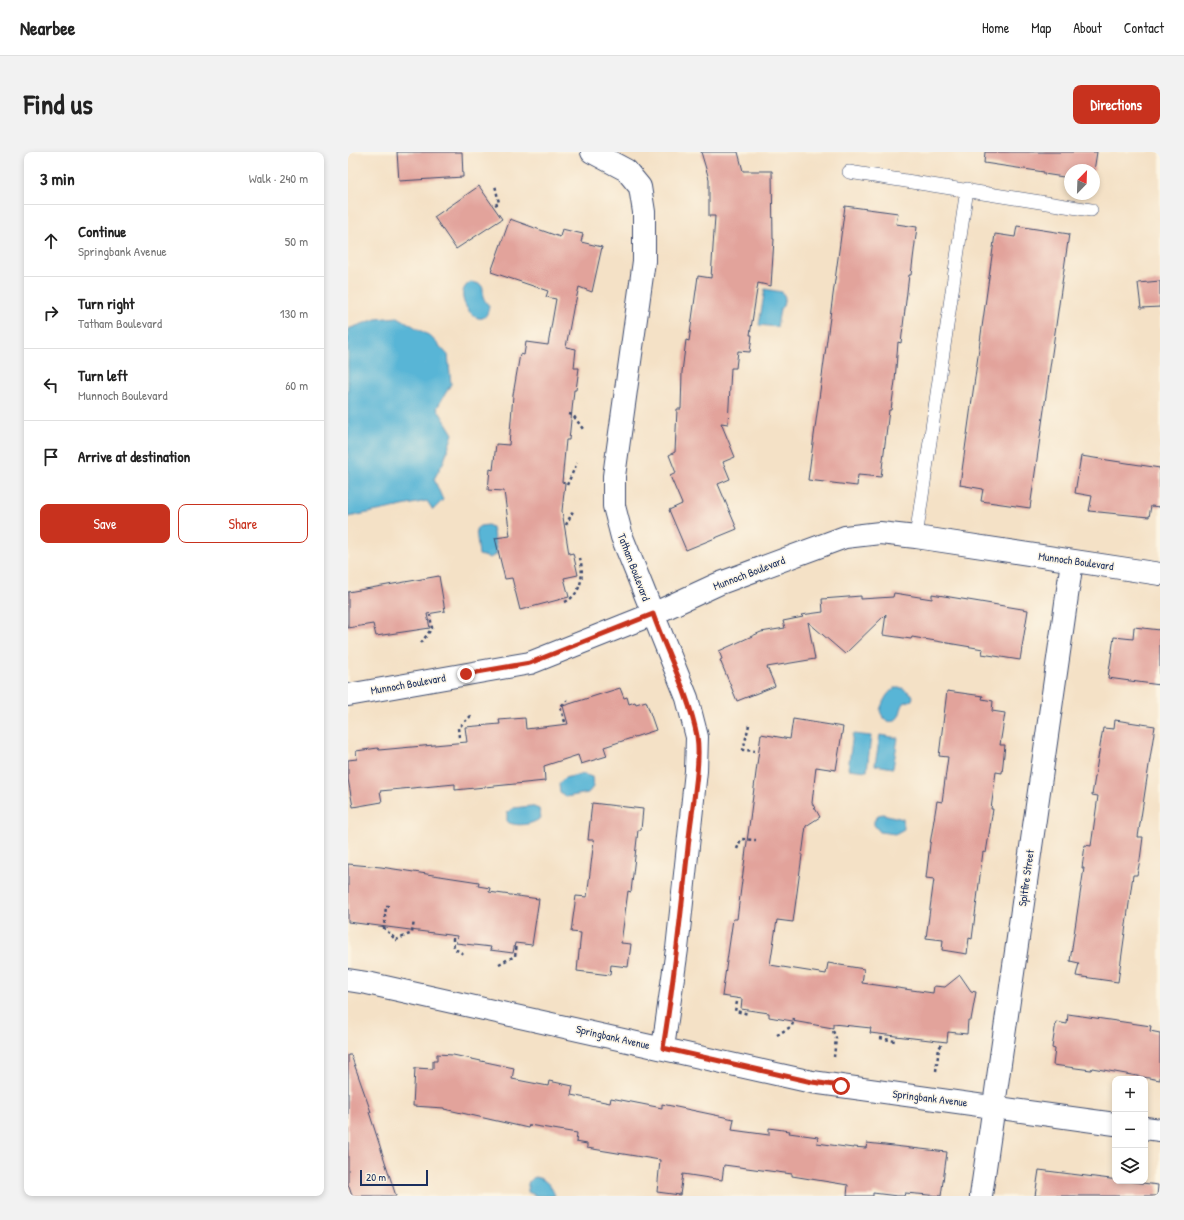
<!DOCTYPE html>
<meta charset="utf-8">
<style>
:root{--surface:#fff;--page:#f2f2f2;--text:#222;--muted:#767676;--line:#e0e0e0;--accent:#c8321e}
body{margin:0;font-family:"Patrick Hand",sans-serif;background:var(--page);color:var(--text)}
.controls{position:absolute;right:12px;bottom:12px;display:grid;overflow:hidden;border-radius:8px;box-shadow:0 2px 6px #0003}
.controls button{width:36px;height:36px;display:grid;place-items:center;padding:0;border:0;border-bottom:1px solid var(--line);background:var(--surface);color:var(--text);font:20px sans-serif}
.compass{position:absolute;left:716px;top:12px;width:36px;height:36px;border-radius:50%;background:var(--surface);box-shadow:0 2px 6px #0003;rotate:23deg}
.scale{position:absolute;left:12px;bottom:10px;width:68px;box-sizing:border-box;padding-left:4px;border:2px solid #1b2f5e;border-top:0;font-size:11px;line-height:14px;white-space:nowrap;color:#1b2f5e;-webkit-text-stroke:3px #fcf5e5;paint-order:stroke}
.stop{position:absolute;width:12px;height:12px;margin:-9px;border:3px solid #c8321e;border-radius:50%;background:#fff}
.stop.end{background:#c8321e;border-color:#fff;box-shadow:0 1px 4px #0008}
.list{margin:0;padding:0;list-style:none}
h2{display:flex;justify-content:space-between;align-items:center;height:52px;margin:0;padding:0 16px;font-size:17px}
h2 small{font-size:13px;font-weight:400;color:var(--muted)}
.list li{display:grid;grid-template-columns:26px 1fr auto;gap:12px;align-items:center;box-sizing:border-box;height:72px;padding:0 16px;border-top:1px solid var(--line)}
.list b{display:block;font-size:15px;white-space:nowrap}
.list p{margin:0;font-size:13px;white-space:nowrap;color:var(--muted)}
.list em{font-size:13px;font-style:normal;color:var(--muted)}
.actions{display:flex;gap:8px;padding:12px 16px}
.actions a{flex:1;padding:9px 0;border:1px solid var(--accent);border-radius:8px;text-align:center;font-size:14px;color:var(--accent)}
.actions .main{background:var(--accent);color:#fff}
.icon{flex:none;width:22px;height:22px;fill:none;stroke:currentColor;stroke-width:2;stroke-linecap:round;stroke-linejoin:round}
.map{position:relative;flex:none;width:812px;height:1044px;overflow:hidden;border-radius:8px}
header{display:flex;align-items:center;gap:24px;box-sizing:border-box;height:56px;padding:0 20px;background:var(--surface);border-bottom:1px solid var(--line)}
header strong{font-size:19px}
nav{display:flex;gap:22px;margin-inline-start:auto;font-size:14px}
.intro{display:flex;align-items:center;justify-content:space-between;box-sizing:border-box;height:96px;padding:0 24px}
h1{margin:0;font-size:28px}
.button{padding:10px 18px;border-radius:8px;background:var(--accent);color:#fff;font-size:14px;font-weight:700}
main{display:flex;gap:24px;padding:0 24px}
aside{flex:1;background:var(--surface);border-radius:8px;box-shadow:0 2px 6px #0003}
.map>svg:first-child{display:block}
.water{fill:#58b5d6;stroke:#3a729a}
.building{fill:#e2a39b}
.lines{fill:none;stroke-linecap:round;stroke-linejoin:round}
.service-casing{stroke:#3c4a6e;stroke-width:14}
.minor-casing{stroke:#3c4a6e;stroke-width:24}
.path{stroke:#3c4a6e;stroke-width:2.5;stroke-dasharray:3 3;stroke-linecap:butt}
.service{stroke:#fff;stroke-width:13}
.minor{stroke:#fff;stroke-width:22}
.route{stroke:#c8321e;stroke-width:5}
.labels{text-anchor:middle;stroke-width:3;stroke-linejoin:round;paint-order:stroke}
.street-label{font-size:11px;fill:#1b2f5e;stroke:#fcf5e5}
</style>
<header>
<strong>Nearbee</strong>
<nav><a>Home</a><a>Map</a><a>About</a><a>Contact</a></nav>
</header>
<div class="intro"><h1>Find us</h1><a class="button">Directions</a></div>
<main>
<aside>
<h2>3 min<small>Walk · 240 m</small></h2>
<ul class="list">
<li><svg class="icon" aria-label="ahead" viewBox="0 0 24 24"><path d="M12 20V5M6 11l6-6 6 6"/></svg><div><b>Continue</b><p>Springbank Avenue</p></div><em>50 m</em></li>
<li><svg class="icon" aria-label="right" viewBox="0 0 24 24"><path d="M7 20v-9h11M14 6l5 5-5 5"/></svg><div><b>Turn right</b><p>Tatham Boulevard</p></div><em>130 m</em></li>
<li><svg class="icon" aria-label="left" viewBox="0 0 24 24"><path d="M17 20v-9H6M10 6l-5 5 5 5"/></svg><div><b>Turn left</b><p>Munnoch Boulevard</p></div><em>60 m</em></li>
<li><svg class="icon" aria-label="arrive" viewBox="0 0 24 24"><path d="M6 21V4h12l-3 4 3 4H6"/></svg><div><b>Arrive at destination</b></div></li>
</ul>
<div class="actions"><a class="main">Save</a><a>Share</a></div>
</aside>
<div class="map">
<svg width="812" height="1044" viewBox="0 0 812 1044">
<rect width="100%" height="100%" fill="#fcf5e5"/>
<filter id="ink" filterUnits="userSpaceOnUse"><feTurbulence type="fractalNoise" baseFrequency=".025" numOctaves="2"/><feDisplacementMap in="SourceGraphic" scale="8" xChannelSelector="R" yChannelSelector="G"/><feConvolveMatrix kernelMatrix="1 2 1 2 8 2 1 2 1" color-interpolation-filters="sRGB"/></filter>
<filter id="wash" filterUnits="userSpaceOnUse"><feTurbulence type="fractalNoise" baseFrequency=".012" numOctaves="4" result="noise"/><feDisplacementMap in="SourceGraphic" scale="16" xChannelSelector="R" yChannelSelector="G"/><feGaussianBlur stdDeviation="0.9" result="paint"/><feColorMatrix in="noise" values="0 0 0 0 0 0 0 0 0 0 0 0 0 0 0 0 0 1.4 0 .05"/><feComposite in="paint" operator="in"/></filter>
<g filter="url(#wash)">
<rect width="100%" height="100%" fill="#f4e1c6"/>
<path class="water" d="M123,130L132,132L135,136V146L141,154C137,188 98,142 123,130Z
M417,137L434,140L437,145L435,154L432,157L429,175L411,173Z
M50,165L82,184L100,203L103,232L89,256L105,282L96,309L86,327L95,348L85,358L79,349L0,365V177L28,167Z
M140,373L144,375L149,402L142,406L131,403L128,377L132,374Z
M547,536H554L564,542L565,545L564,548L556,551C553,555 553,560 551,564C544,575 534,568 532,558C535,550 538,541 547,536Z
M505,582L523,584L519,619L500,617Z
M532,583L550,586L545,616L527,613Z
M235,622L244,625L245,635L240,641L218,645L212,640L211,632L216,626Z
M183,654L191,657L193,666C183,673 170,675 159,670V661L165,656Z
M535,662L555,667L556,677L547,682L532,680L526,673V669L530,663Z
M186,1025C197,1026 204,1034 207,1044H189L180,1040V1031Z"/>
<g id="blocks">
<path class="building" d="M49,0H114L115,25L51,29Z
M353,0H390L395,19H424L425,87H426L423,134L410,131L402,183H404L402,200L390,199L388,216H383L380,272L373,271L387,305L375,310L382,327L370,332L389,377L338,398L321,358L334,352L322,324L328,321L321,303L327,300L329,257H333L334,220L338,188L341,189L350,124L363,126L367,64H361V27Z
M637,0H749L746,19L722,18V26L696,22V20L636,11Z
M131,34L154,67L108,97L86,65Z
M497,54L550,61L548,72L569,75L563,123H561L553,191L550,190L547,229L543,258H541L533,325L510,323L509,334L460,328Z
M162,67L212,85L214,77L235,82L233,90L254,95L244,140L231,135L227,152H226L218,195L228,197L226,216H231L228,238H226L221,288H218L214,330L217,331L214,359L221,402L225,401L230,423L216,426L221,445L172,458L164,426L157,427L147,386L162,384L156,339L140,338L142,317L145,318L148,292L161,293L165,243L172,202L176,203L178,190L200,193L208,147L198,145L200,139L143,120Z
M669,74L721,82L682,356L633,349L635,337L612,333L647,82L667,85Z
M812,129V155L793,156L790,131Z
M733,304L812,316V355L803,354L801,365L741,359L744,344L727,341Z
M91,424L97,459L79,462L82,476L28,484L25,472L0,476V440Z
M546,441L584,447V442L680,458L672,508L634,502L635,497L564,485L563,487L535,483L538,462L497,502L460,470L467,507L419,515L427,534L389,549L372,508L374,507L371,499L413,480L437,476L435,469L455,465L453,463L475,460L474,447L513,444V447L545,445Z
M786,475L812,478V533L760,526L766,485L785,487Z
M272,536L276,546L279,545L281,552L287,550L288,552L298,549L308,578L256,595L259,604L233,612L230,603L196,614L197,629L107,638V632L32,639L34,650L5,655L0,627V608L9,607L8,599L30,596L31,598L119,590L117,575L152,572L151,568L177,566L178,577L220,572L215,554Z
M599,539L635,544L634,547L645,549L644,559L657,561L652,593H657L654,621L648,620L643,657H645L638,701L635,700L624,787L621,786L619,802L594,798L595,788L578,786L586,727L578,726L582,692L589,649L594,650L600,605L591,604Z
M445,567L495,575L488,618L468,615L464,651L472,665L458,674L445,770L429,768L422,813L478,822L480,811L516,817L514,831L585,841L586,834L597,835L612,823L623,839L628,840L623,868H620L619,882L600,880L599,890L522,881L523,876L485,872V876L421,865V861L393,857L394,847L374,844L385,767H389L413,582L442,587Z
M767,568L807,574L790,685H795L792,708L789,723H785L770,830L728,824L731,811L722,809L736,716H734L737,693L743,694L750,644L744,643L755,576L766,577Z
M244,651L295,657L293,678H290L283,740L280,739L273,791L283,792L280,815L263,813L262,823L229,819L233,781L223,780L228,744L239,745L246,688H240Z
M0,712L33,715L131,730L130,734L142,736L141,740L191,747L184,793L167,791L165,801L142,798L143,795L108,791L109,784L0,770Z
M720,862L803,874L802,879L812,881V928L744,916L743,918L705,913L707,897L704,896L708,870L719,872Z
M89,902L105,903L166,916L164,927L200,934L201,929L225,934L223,943L262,951L263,946L314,956V952L386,967L384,978L421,983V976L442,979L441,981L470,985L469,991L505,996V995L518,996L519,991L599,1000L593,1044L557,1041L556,1044H549L525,1041V1044H499L500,1033L444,1024V1022L376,1013L374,1028L335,1022L332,1043L309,1040L312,1008L239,996V992L228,990L229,981L181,973L180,976L96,957V956L65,954L67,916L85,917V909H89Z
M0,903H3L23,960H21L48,1044H4L0,1032Z
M691,1018L810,1033L809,1044H687Z"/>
</g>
</g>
<g filter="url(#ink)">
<use href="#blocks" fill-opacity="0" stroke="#3c4a6e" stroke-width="1"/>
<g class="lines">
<defs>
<path id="service" d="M501,20L743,58
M568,385L619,37"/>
<path id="minor" d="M244,0L278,18L292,35L296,60V109L266,324V354L274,385L339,546L349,585L348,619L329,797L315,896
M0,543L182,511L305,462L370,432L497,385L532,381L568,385L812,422
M0,828L19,831L464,930L767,972
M797,976L812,978
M633,1044L724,409"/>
</defs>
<use href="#service" class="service-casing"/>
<use href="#minor" class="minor-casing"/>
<path class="path" d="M147,53L151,51L147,33
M221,262L225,263L235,277
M219,333L229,311
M218,373L226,357
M217,450C234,442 236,422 232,406
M73,491L84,476L82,463
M217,570L212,555L221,547
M401,573L395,598L407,599
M111,585L110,576L125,562
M389,697L393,687L408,688
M41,754H38L36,776L48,788L64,781L66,769
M105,786V792L107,797L117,803
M151,812L167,804L169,792
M389,850L387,859L401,862
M485,879L488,886L486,905
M429,883L444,874L446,866
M532,886L547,889
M588,919L591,896L595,891"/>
<use href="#service" class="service"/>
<use href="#minor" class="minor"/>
</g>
</g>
<g class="lines" filter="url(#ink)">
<path class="route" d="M118,522L182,511L305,462C319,502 341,542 349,584C353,608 345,652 342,677C334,750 327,824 315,896L464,930L493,934"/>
</g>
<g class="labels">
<g class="street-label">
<text transform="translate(728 409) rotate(8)" y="4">Munnoch Boulevard</text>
<text transform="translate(286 415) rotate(69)" y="4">Tatham Boulevard</text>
<text transform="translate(401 421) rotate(-21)" y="4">Munnoch Boulevard</text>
<text transform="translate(60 532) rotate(-10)" y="4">Munnoch Boulevard</text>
<text transform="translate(678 726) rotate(-82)" y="4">Spitfire Street</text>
<text transform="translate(265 885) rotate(13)" y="4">Springbank Avenue</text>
<text transform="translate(582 946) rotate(7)" y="4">Springbank Avenue</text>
</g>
</g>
</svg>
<div class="controls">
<button>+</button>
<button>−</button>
<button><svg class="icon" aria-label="layers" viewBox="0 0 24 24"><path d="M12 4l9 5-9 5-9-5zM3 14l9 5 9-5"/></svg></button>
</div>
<svg class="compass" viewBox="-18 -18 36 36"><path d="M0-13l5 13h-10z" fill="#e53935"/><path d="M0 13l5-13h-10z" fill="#767676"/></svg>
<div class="scale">20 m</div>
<div class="stop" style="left:493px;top:934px"></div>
<div class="stop end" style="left:118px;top:522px"></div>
</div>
</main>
